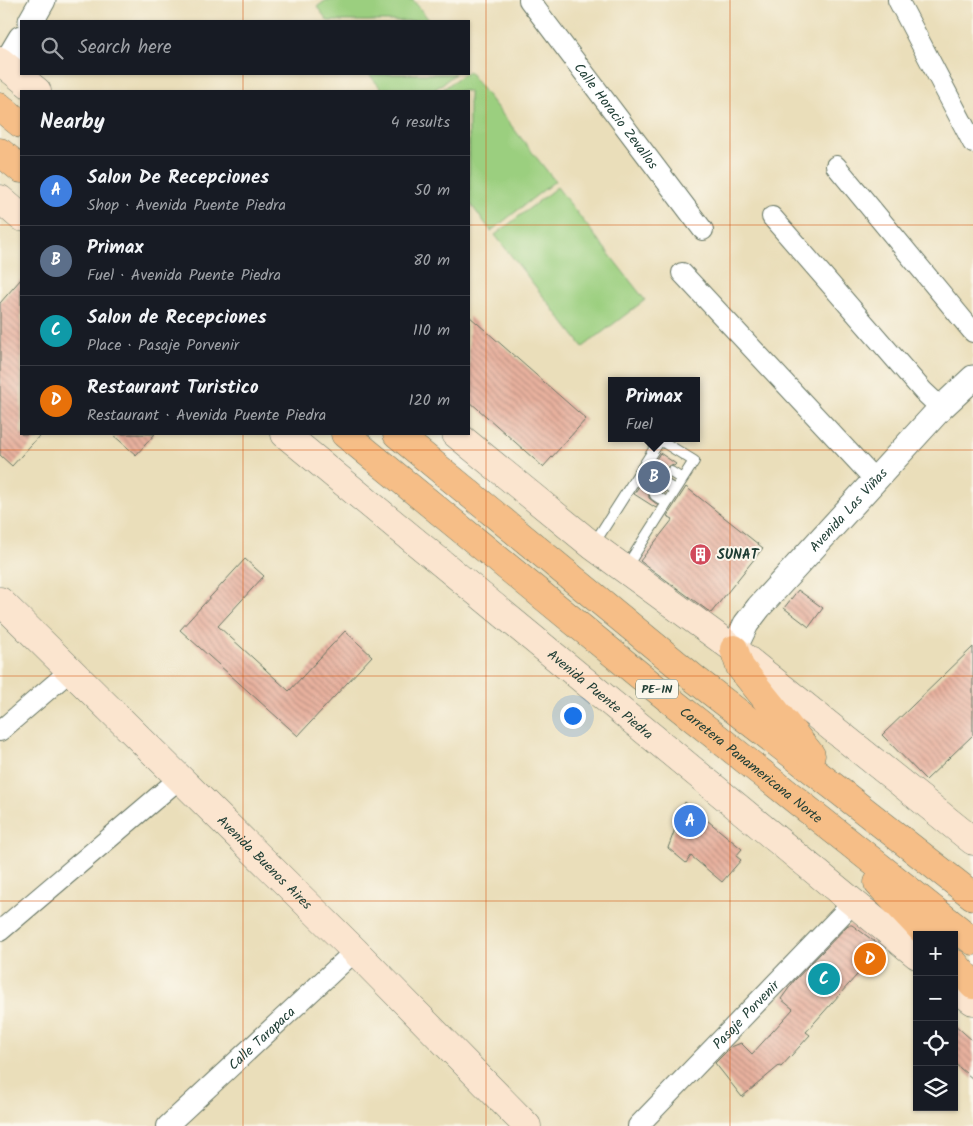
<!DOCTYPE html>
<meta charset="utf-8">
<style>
:root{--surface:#171b24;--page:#20242c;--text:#f1f3f6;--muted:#9ea1a6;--line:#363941;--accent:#1a73e8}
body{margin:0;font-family:Kalam,sans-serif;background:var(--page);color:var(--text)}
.controls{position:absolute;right:15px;bottom:15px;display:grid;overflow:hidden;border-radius:0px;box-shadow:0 1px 4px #0004}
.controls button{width:45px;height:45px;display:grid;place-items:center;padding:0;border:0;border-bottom:1px solid var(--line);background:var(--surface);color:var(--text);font:25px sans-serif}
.you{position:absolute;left:572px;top:715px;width:18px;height:18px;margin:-12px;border:4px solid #fff;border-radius:50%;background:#1a73e8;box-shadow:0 0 0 8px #1a73e833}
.badge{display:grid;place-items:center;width:32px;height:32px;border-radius:50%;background:var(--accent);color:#fff;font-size:16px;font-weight:700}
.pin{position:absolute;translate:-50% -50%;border:2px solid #fff;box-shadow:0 1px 5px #0006}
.popup{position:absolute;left:608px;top:377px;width:92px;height:65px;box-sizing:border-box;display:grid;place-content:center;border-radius:0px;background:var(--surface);filter:drop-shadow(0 1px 4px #0005);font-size:16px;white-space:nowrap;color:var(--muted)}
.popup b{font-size:19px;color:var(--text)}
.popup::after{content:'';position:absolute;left:50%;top:100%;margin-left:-10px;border:10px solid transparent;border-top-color:var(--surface)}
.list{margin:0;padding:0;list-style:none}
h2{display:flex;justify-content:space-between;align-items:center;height:65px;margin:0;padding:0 20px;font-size:21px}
h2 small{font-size:16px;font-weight:400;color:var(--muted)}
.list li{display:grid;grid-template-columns:32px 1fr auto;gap:15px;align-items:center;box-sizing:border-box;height:70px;padding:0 20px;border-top:1px solid var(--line)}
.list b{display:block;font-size:19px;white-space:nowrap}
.list p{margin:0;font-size:16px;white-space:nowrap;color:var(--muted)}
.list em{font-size:16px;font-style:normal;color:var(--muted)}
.icon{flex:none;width:28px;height:28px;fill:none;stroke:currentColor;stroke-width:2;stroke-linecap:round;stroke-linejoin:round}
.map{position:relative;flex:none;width:973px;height:1126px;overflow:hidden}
.search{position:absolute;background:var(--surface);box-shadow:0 1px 4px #0004;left:20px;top:20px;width:450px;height:55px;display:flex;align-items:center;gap:12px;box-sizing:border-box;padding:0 18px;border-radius:0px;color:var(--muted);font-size:19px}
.panel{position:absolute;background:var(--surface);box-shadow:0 1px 4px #0004;left:20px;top:90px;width:450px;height:345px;border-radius:0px}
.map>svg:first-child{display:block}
.garden{fill:#9bcf7f;stroke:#5d865a}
.building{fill:url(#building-back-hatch)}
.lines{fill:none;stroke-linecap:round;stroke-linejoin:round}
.service-casing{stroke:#667563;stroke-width:12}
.minor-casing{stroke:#667563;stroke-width:22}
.tertiary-casing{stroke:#667563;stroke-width:27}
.secondary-casing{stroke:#667563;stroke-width:29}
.trunk-casing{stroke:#667563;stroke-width:29}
.service{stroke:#fff;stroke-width:10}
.minor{stroke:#fff;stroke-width:20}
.tertiary{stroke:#fff;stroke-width:25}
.secondary{stroke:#fbe5cf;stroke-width:28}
.trunk{stroke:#f6be87;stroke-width:28}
.grid{fill:none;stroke:#d45610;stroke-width:1;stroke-opacity:0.55}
.labels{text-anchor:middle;stroke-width:4;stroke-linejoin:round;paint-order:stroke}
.shield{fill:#fbf7ec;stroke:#61756b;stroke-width:1}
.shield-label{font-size:12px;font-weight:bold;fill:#1f3d34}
.street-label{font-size:14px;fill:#1f3d34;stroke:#fbf7ec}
.poi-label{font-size:14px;font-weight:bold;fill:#1f3d34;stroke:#fbf7ec;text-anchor:start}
</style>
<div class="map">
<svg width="973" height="1126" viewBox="0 0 973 1126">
<defs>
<pattern id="building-back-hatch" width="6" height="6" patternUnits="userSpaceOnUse" patternTransform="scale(1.25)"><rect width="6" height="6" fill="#e8b19e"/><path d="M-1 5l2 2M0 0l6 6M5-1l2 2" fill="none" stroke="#bb9182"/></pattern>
</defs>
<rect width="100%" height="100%" fill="#fbf7ec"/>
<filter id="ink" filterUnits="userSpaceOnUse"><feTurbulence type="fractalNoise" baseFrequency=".02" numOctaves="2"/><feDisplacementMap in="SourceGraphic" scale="10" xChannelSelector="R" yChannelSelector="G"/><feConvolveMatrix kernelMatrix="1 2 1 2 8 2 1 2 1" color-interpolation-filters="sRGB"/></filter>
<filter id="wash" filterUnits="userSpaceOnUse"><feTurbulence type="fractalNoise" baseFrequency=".0096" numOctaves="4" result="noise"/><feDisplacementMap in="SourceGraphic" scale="20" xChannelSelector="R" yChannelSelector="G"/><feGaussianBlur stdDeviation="1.12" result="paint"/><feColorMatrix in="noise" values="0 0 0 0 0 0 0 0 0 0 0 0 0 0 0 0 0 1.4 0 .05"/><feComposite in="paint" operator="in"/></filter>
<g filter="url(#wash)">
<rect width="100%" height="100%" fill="#eadeba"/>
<path class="garden" d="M326,0H413L430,21H328L317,7Z
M469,72L555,181L491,231L469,202V91H441L463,74Z
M369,74H455L433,91H383Z
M557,187L645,300L583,347L495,235Z"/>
<g id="blocks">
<path class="building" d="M21,279V434H41L12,466L0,455V303Z
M469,316L586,419L543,467L469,401Z
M112,434H155L136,455Z
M660,453L676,464L674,466L671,465L666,468L664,472L667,477H660L657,480V487L665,493L656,488L649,492V498L658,505L656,508L634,494Z
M686,487L763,548L711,613L640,561L673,519L667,516Z
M245,559L264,576L218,626L289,691L345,631L372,656L298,736L180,630Z
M798,590L823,608L809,627L784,608Z
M973,647V735L926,780L882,735Z
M685,802L742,849L736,856L741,860L722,882L691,856L686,863L668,848Z
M848,925H852L882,947L806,1032L810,1035L781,1067L779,1066L742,1097L715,1063L731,1047L741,1043L752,1054L793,1009L781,999L794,981Z
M954,1024L973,1041V1079L954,1063Z"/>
</g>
</g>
<g filter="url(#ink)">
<use href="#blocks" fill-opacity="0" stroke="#667563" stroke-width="1"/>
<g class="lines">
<defs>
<path id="service" d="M671,472L682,479
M663,483L675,490
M655,495L667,503
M593,545L660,440L694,461L625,569"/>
<g id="minor">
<path id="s1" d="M529,0L703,230"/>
<path d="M898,0L973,143"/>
<path d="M836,166L973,332"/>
<path d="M772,217L923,391L941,408"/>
<path d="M682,273L875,480"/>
<path d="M0,731L71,670"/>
<path d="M0,931L180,778"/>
<path id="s2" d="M167,1126L355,951"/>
<path id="s3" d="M638,1126L853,903"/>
</g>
<g id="tertiary">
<path d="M31,21L43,0"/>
<path d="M5,65L21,38"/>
<path id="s4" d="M734,649L746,624L759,607L941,408L973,378"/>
</g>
<g id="secondary">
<path d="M0,61L37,91"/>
<path d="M0,199L21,217"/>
<path id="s5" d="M285,434L917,955"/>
<path d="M456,434L593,546L734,649L973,841"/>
<path id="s6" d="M0,601L355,951L527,1126"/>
<path d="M954,986L973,1001"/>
</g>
<g id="trunk">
<path d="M0,107L21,124"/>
<path d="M0,152L21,169"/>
<path id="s7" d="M345,434L660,692L973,941"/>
<path d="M397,434L696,680L838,790L973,896"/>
<path d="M734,649L740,667L811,755"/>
<path d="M878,883L927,935"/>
<path d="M954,963L973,985"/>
</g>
</defs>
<use href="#service" class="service-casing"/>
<use href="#minor" class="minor-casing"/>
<use href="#tertiary" class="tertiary-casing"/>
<use href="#secondary" class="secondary-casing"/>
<use href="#trunk" class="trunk-casing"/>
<use href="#service" class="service"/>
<use href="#minor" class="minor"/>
<use href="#tertiary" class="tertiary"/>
<use href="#secondary" class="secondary"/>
<use href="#trunk" class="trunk"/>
</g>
</g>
<path class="grid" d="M243,0V21M486,0V1126M730,0V1126M243,74V91M0,225H21M469,225H973M243,434V1126M0,450H973M0,676H973M0,901H973"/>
<defs>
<symbol id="building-disc" viewBox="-11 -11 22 22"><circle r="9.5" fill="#d1495b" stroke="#fbf7ec"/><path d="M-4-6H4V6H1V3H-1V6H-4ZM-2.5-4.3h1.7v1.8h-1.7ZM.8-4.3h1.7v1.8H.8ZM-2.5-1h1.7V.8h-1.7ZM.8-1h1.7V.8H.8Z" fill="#fff"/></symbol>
</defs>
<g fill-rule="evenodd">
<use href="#building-disc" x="688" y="542" width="25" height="25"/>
</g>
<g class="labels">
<rect class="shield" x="636" y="679.5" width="42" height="19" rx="4"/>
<g class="shield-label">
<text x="657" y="693">PE-1N</text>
</g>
<g class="street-label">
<text dy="5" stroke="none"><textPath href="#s1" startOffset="145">Calle Horacio Zevallos</textPath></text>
<text dy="5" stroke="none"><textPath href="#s4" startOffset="181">Avenida Las Viñas</textPath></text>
<text dy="5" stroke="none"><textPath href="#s5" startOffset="409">Avenida Puente Piedra</textPath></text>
<text dy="5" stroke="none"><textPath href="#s7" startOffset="524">Carretera Panamericana Norte</textPath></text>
<text dy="5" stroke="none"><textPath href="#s6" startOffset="372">Avenida Buenos Aires</textPath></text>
<text dy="5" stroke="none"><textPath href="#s3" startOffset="155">Pasaje Porvenir</textPath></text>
<text dy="5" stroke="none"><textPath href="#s2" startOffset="129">Calle Tarapaca</textPath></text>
</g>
<g class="poi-label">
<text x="717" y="559">SUNAT</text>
</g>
</g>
</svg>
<div class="controls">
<button>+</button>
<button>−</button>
<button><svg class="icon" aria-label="locate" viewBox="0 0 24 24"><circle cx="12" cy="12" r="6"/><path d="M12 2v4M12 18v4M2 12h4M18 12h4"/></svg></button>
<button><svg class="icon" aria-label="layers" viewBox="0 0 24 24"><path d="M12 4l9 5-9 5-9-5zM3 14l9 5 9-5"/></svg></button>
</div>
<div class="you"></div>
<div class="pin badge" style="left:690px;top:821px;background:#3f7fe0">A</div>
<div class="pin badge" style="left:654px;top:477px;background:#5c6f8a">B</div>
<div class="popup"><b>Primax</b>Fuel</div>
<div class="pin badge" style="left:824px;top:979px;background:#0f9aa8">C</div>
<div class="pin badge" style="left:870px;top:959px;background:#e8710a">D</div>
<div class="search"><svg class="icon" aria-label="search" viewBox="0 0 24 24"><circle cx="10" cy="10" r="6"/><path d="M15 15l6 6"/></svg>Search here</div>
<section class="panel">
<h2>Nearby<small>4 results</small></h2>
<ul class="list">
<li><span class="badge" style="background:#3f7fe0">A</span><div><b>Salon De Recepciones</b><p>Shop · Avenida Puente Piedra</p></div><em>50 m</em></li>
<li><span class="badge" style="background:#5c6f8a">B</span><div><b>Primax</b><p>Fuel · Avenida Puente Piedra</p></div><em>80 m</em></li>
<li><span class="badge" style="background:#0f9aa8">C</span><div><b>Salon de Recepciones</b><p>Place · Pasaje Porvenir</p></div><em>110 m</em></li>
<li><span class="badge" style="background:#e8710a">D</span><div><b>Restaurant Turistico</b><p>Restaurant · Avenida Puente Piedra</p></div><em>120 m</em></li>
</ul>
</section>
</div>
